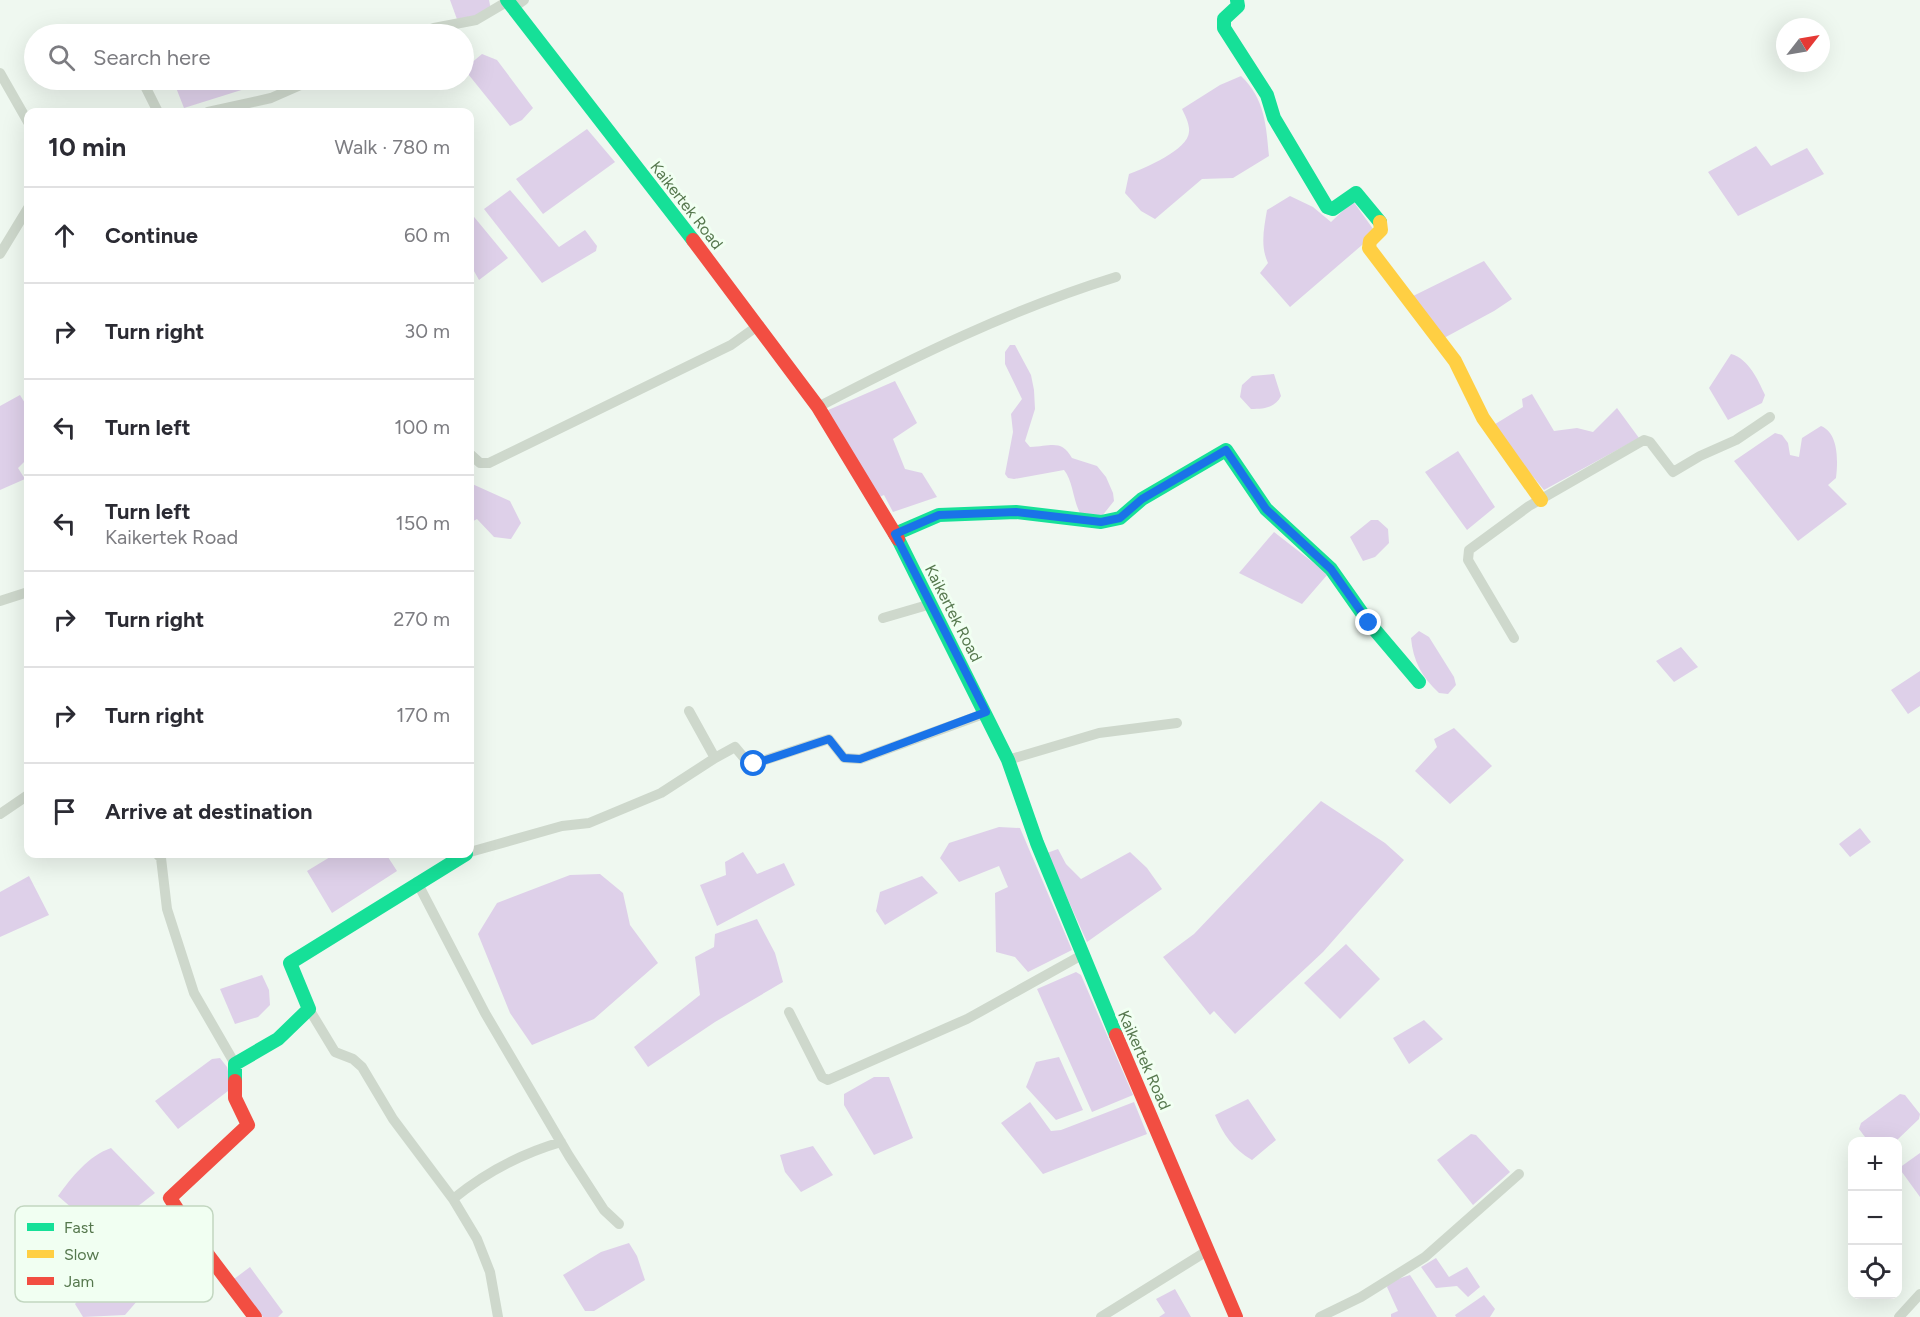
<!DOCTYPE html>
<meta charset="utf-8">
<style>
:root{--surface:#fff;--page:#f2f2f3;--text:#2b2b33;--muted:#7c7c81;--line:#e1e1e2}
body{margin:0;font-family:Figtree,sans-serif;background:var(--page);color:var(--text)}
.controls{position:absolute;right:18px;bottom:18px;display:grid;overflow:hidden;border-radius:12px;box-shadow:0 6px 24px #0002}
.controls button{width:54px;height:54px;display:grid;place-items:center;padding:0;border:0;border-bottom:2px solid var(--line);background:var(--surface);color:var(--text);font:30px sans-serif}
.compass{position:absolute;left:1776px;top:18px;width:54px;height:54px;border-radius:50%;background:var(--surface);box-shadow:0 6px 24px #0002;rotate:59deg}
.stop{position:absolute;width:18px;height:18px;margin:-14px;border:4px solid #1a73e8;border-radius:50%;background:#fff}
.stop.end{background:#1a73e8;border-color:#fff;box-shadow:0 2px 6px #0008}
.list{margin:0;padding:0;list-style:none}
h2{display:flex;justify-content:space-between;align-items:center;height:78px;margin:0;padding:0 24px;font-size:26px}
h2 small{font-size:20px;font-weight:400;color:var(--muted)}
.list li{display:grid;grid-template-columns:39px 1fr auto;gap:18px;align-items:center;box-sizing:border-box;height:96px;padding:0 24px;border-top:2px solid var(--line)}
.list b{display:block;font-size:22px;white-space:nowrap}
.list p{margin:0;font-size:20px;white-space:nowrap;color:var(--muted)}
.list em{font-size:20px;font-style:normal;color:var(--muted)}
.icon{flex:none;width:33px;height:33px;fill:none;stroke:currentColor;stroke-width:2;stroke-linecap:round;stroke-linejoin:round}
.map{position:relative;flex:none;width:1920px;height:1317px;overflow:hidden}
.search{position:absolute;background:var(--surface);box-shadow:0 6px 24px #0002;left:24px;top:24px;width:450px;height:66px;display:flex;align-items:center;gap:15px;box-sizing:border-box;padding:0 21px;border-radius:33px;color:var(--muted);font-size:22px}
.panel{position:absolute;background:var(--surface);box-shadow:0 6px 24px #0002;left:24px;top:108px;width:450px;height:750px;border-radius:12px}
.map>svg:first-child{display:block}
.water{fill:#ded0e9}
.lines{fill:none;stroke-linecap:round;stroke-linejoin:round}
.street{stroke:#ced8cc;stroke-width:10}
.fast{stroke:#16e098;stroke-width:14}
.slow{stroke:#ffcf43;stroke-width:14}
.jam{stroke:#f24e42;stroke-width:14}
.route{stroke:#1a73e8;stroke-width:8}
.labels{text-anchor:middle;stroke-width:6;stroke-linejoin:round;paint-order:stroke}
.street-label{font-size:16px;fill:#55774d;stroke:#f1fff2}
.key{fill:#f1fff2;stroke:#c2d6c0;stroke-width:1.5}
.key-label{font-size:16px;fill:#55774d}
</style>
<div class="map">
<svg width="1920" height="1317" viewBox="0 0 1920 1317">
<rect width="100%" height="100%" fill="#eff8f0"/>
<path class="water" d="M450,0H489L491,10L458,22Z
M482,54L497,60L533,108L522,120L510,126L464,69Z
M1241,76C1265,99 1266,125 1269,156L1233,178L1202,179L1155,219L1141,211L1125,193L1129,174C1145,168 1188,150 1189,132C1190,125 1185,115 1182,109L1220,85Z
M173,80H248L251,87L184,108Z
M587,129L615,162L543,214L516,179Z
M1756,146L1771,166L1807,148L1824,174L1738,216L1708,172Z
M510,190L559,247L585,230L597,246L596,251L542,283L484,209Z
M1290,196L1313,207L1331,222L1353,201L1376,233L1290,307L1260,273L1268,263C1260,246 1264,228 1267,210Z
M470,212L508,258L479,280L470,264Z
M1484,261L1512,299L1494,311L1444,338L1409,298Z
M1010,345H1015L1031,375L1034,390L1035,409L1025,441L1030,447C1052,446 1061,439 1072,458L1097,466L1106,477L1113,493L1114,501L1102,516L1080,513C1073,500 1073,481 1064,470L1014,479L1008,478L1005,474L1013,432L1011,414L1022,399L1005,364V352Z
M1731,354C1749,359 1758,380 1765,395L1762,403L1728,420L1709,388Z
M1274,374L1281,396C1275,408 1264,409 1251,409L1240,397L1242,385L1252,376Z
M895,381L917,423L893,439L905,469L922,473L937,497L893,512L884,495L877,498L826,411Z
M1532,394L1554,431L1577,428L1593,432L1617,408L1639,438L1544,490L1492,426L1523,407L1522,399Z
M20,395L28,408V458L18,468L25,479L0,490V406Z
M1821,426C1839,433 1838,462 1836,478L1828,485L1847,504L1798,541L1734,461L1775,433L1782,435L1788,443L1790,455L1799,457L1802,438Z
M1458,451L1495,507L1467,530L1425,472Z
M470,483L510,501L521,523L511,539L494,537L477,519L470,523Z
M1371,520H1378L1388,529L1389,543L1375,557L1363,561L1350,537Z
M1274,532L1328,574L1302,604L1239,573Z
M1419,631L1429,637L1454,677L1456,685L1448,694L1439,693C1422,677 1413,661 1411,638Z
M1681,647L1698,667L1674,682L1656,661Z
M1920,671V706L1908,714L1891,690Z
M1454,728L1492,766L1450,804L1415,771L1437,747L1434,739Z
M1321,801L1385,843L1404,860L1323,952L1235,1034L1214,1011L1210,1015L1163,957L1194,934Z
M999,827L1020,828L1072,950L1028,972L1015,957L996,952L995,893L1008,887L999,866L959,882L940,858L949,843Z
M1860,828L1871,842L1850,857L1839,844Z
M1058,849L1066,864L1081,879L1130,852L1147,868L1162,889L1087,942L1047,853Z
M743,852L757,874L784,863L795,885L717,926L700,885L726,875L725,862Z
M335,854H386L397,871L332,913L307,871Z
M600,874L623,893L630,925L658,963L594,1019L532,1045L510,1013L478,934L497,903L570,875Z
M29,876L49,915L0,937V892Z
M922,876L938,893L885,925L876,911L880,892Z
M757,919L775,953L783,982L715,1022L648,1067L634,1047L700,995L695,957L714,947L715,934Z
M1346,944L1380,979L1340,1019L1304,983Z
M1076,972L1081,975L1133,1095L1092,1112L1037,989Z
M262,975L269,990L270,1005L258,1017L235,1024L220,989Z
M1424,1020L1443,1039L1409,1064L1393,1038Z
M1059,1057L1083,1110L1056,1120L1026,1087L1036,1062Z
M220,1058L227,1067L232,1088L178,1129L155,1101L212,1059Z
M874,1077H889L913,1138L874,1155L844,1105V1094Z
M1900,1094L1905,1095L1920,1114L1919,1119L1896,1141H1868L1859,1129L1861,1123Z
M1248,1099L1276,1140L1252,1160C1233,1149 1223,1134 1215,1115Z
M1030,1102L1051,1131L1061,1130L1134,1102L1147,1134L1043,1174L1001,1123Z
M1471,1134L1476,1135L1510,1172L1473,1205L1437,1160Z
M813,1146L833,1175L801,1192L785,1172L780,1155Z
M111,1148L155,1193L102,1234L58,1196C72,1177 88,1156 111,1148Z
M1920,1153V1197L1899,1168Z
M629,1243L637,1256L645,1280L594,1311H585L563,1275L601,1252Z
M1436,1258L1449,1277L1467,1267L1480,1287L1468,1297L1457,1286L1436,1288L1421,1267Z
M250,1267L283,1312L278,1317H263L234,1279Z
M1410,1275L1437,1317H1391V1314L1398,1311L1387,1287L1389,1282Z
M120,1278L138,1300L125,1315L83,1317L75,1304L84,1293Z
M1175,1289L1191,1317H1159L1165,1313L1156,1299Z
M1484,1295L1495,1309L1490,1317H1456L1455,1315Z"/>
<g class="lines">
<path class="street" d="M513,8L524,0
M418,34L434,28L476,20L508,1
M0,73L28,122
M142,80L158,112
M208,112L271,98L312,80
M0,254L28,208
M818,407C914,357 1012,309 1116,277
M470,454L480,463H489L731,345L759,325
M0,601L28,592
M883,618L931,604
M1514,638L1468,560L1469,550L1529,506L1644,440L1650,442L1673,472L1700,456L1736,440L1770,417
M715,758L735,747L750,765L829,739L844,758L860,759L986,713
M1008,760L1099,733L1177,723
M0,814L28,795
M470,852L562,826L589,823L661,793L715,758L689,711
M157,854L161,858L167,909L194,993L235,1064
M417,882L485,1013L569,1156L604,1210L619,1224
M309,1009L335,1052L353,1059L362,1067L393,1119L453,1199L477,1239L490,1272L498,1317
M789,1012L822,1077L828,1080L967,1019L1082,955
M453,1199C486,1172 520,1154 561,1142
M1101,1317L1207,1251
M1320,1317L1361,1297L1425,1257L1519,1174
M1899,1317L1920,1294"/>
<path class="fast" d="M507,0L693,240
M1237,0L1238,6L1224,19V28L1267,95L1274,118L1327,207L1333,209L1356,193L1380,222
M895,534L939,515L1016,512L1101,522L1120,518L1142,499L1226,450L1266,509L1331,569L1369,623L1419,682
M898,539L1008,760L1037,843L1116,1035
M235,1081V1064L278,1039L309,1009L290,963L466,854"/>
<path class="slow" d="M1380,222L1381,230L1370,241L1369,248L1455,361L1483,418L1541,500"/>
<path class="jam" d="M693,240L818,407L898,539
M1116,1035L1236,1317
M235,1081V1098L248,1125L170,1198L199,1243L255,1317"/>
</g>
<g class="lines">
<path class="route" d="M754,764L829,739L844,758L860,759L986,712L895,534L939,515L1016,512L1101,522L1120,518L1142,499L1226,450L1266,509L1331,569L1369,623"/>
</g>
<g class="labels">
<g class="street-label">
<text transform="translate(687 205) rotate(52)" y="6">Kaikertek Road</text>
<text transform="translate(954 613) rotate(63)" y="6">Kaikertek Road</text>
<text transform="translate(1145 1060) rotate(66)" y="6">Kaikertek Road</text>
</g>
</g>
<rect x="15" y="1206" width="198" height="96" rx="9" class="key"/>
<rect x="27" y="1223" width="27" height="8" fill="#16e098"/>
<rect x="27" y="1250" width="27" height="8" fill="#ffcf43"/>
<rect x="27" y="1277" width="27" height="8" fill="#f24e42"/>
<g class="key-label">
<text x="64" y="1233">Fast</text>
<text x="64" y="1260">Slow</text>
<text x="64" y="1287">Jam</text>
</g>
</svg>
<div class="controls">
<button>+</button>
<button>−</button>
<button><svg class="icon" aria-label="locate" viewBox="0 0 24 24"><circle cx="12" cy="12" r="6"/><path d="M12 2v4M12 18v4M2 12h4M18 12h4"/></svg></button>
</div>
<svg class="compass" viewBox="-18 -18 36 36"><path d="M0-13l5 13h-10z" fill="#e53935"/><path d="M0 13l5-13h-10z" fill="#7c7c81"/></svg>
<div class="stop" style="left:754px;top:764px"></div>
<div class="stop end" style="left:1369px;top:623px"></div>
<div class="search"><svg class="icon" aria-label="search" viewBox="0 0 24 24"><circle cx="10" cy="10" r="6"/><path d="M15 15l6 6"/></svg>Search here</div>
<section class="panel">
<h2>10 min<small>Walk · 780 m</small></h2>
<ul class="list">
<li><svg class="icon" aria-label="ahead" viewBox="0 0 24 24"><path d="M12 20V5M6 11l6-6 6 6"/></svg><div><b>Continue</b></div><em>60 m</em></li>
<li><svg class="icon" aria-label="right" viewBox="0 0 24 24"><path d="M7 20v-9h11M14 6l5 5-5 5"/></svg><div><b>Turn right</b></div><em>30 m</em></li>
<li><svg class="icon" aria-label="left" viewBox="0 0 24 24"><path d="M17 20v-9H6M10 6l-5 5 5 5"/></svg><div><b>Turn left</b></div><em>100 m</em></li>
<li><svg class="icon" aria-label="left" viewBox="0 0 24 24"><path d="M17 20v-9H6M10 6l-5 5 5 5"/></svg><div><b>Turn left</b><p>Kaikertek Road</p></div><em>150 m</em></li>
<li><svg class="icon" aria-label="right" viewBox="0 0 24 24"><path d="M7 20v-9h11M14 6l5 5-5 5"/></svg><div><b>Turn right</b></div><em>270 m</em></li>
<li><svg class="icon" aria-label="right" viewBox="0 0 24 24"><path d="M7 20v-9h11M14 6l5 5-5 5"/></svg><div><b>Turn right</b></div><em>170 m</em></li>
<li><svg class="icon" aria-label="arrive" viewBox="0 0 24 24"><path d="M6 21V4h12l-3 4 3 4H6"/></svg><div><b>Arrive at destination</b></div></li>
</ul>
</section>
</div>
